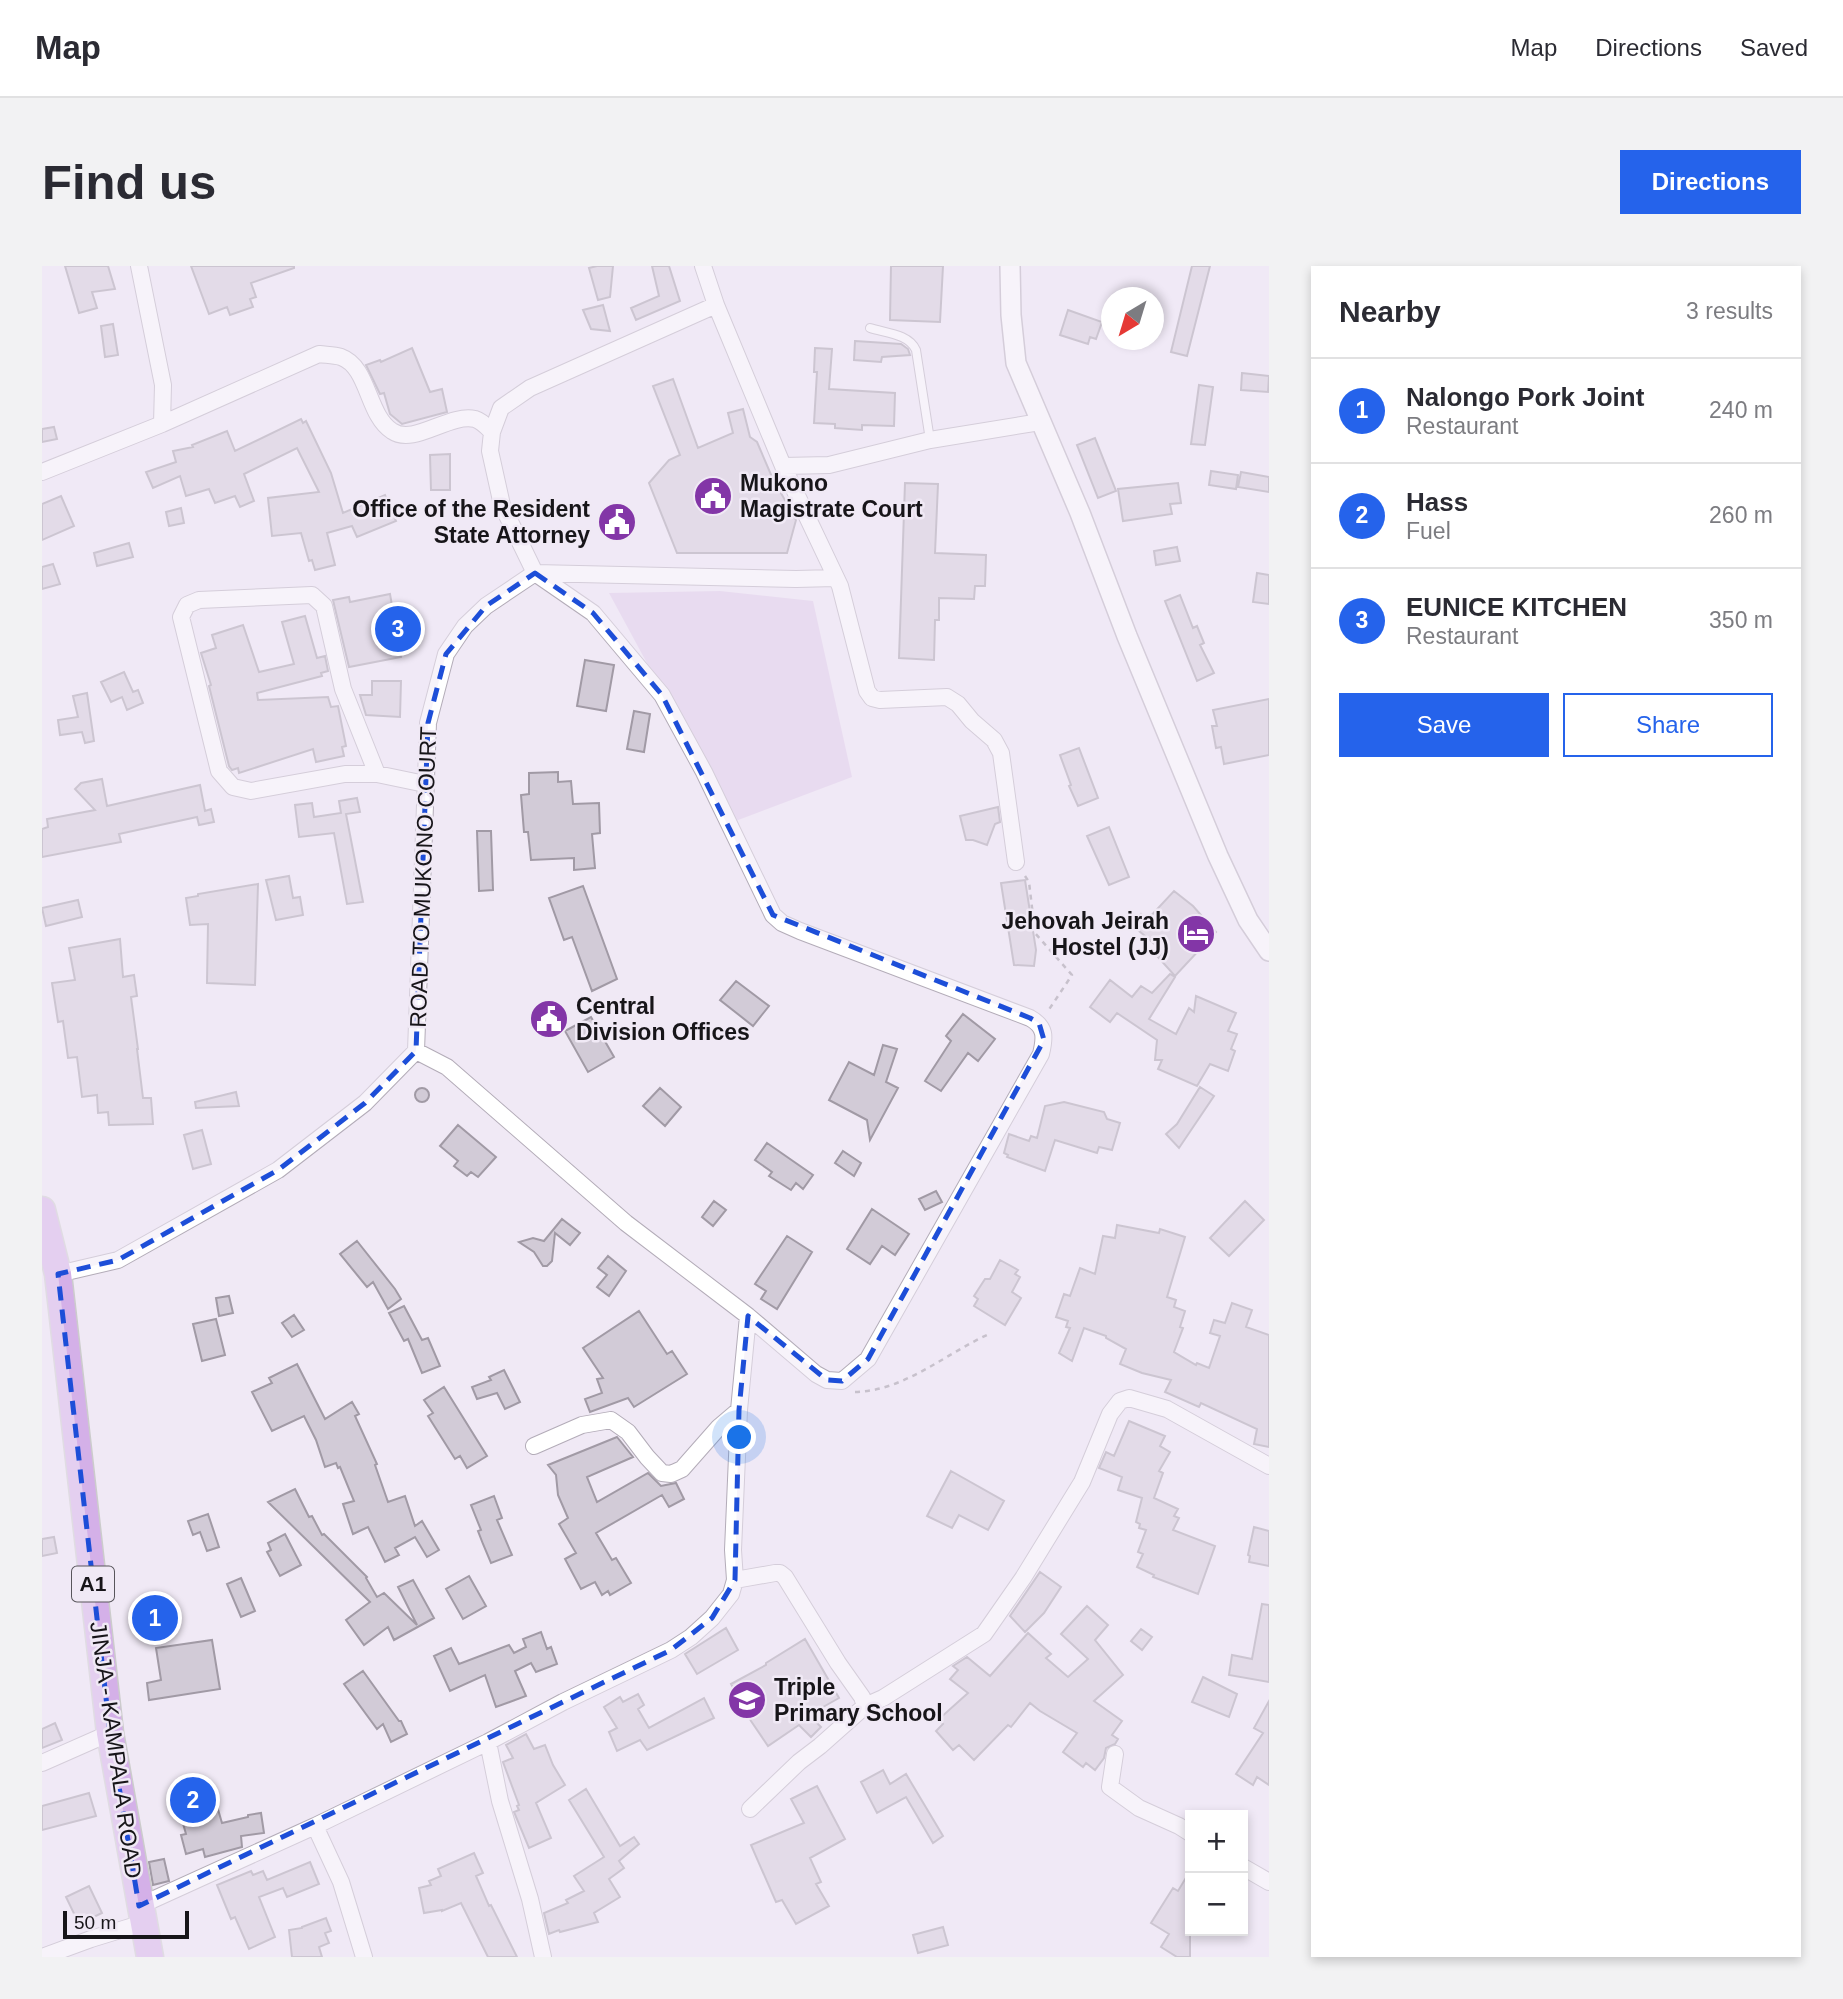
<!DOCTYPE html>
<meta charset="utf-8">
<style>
:root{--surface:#fff;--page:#f2f2f3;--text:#2b2b33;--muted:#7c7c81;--line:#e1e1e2;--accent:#2563eb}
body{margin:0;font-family:Helvetica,sans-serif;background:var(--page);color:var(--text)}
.controls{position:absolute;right:21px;bottom:21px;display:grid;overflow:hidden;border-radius:0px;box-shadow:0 4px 10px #0003}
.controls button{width:63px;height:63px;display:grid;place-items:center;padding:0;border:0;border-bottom:2px solid var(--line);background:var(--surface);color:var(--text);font:35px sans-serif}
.compass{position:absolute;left:1059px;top:21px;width:63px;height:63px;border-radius:50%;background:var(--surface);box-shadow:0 4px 10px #0003;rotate:218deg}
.scale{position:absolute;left:21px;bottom:18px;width:126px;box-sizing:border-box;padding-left:7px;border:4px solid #171519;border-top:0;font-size:19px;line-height:24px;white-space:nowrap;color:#171519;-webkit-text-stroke:5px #f0e9f5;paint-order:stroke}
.you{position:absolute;left:698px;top:1172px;width:24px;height:24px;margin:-18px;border:5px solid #fff;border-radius:50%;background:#1a73e8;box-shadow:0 0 0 10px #1a73e833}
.badge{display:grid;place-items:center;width:46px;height:46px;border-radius:50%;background:var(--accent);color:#fff;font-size:23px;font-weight:700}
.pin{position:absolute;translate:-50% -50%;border:4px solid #fff;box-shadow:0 2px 7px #0006}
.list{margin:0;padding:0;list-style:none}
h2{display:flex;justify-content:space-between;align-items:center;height:91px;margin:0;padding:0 28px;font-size:30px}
h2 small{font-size:23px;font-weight:400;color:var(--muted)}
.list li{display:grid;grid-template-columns:46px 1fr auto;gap:21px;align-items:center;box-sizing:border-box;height:105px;padding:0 28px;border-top:2px solid var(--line)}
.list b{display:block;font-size:26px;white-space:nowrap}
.list p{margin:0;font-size:23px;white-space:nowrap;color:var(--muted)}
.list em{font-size:23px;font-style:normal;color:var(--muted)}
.actions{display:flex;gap:14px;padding:21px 28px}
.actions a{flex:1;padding:16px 0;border:2px solid var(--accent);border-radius:0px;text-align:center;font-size:24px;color:var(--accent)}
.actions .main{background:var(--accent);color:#fff}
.map{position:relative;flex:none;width:1227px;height:1691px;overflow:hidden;border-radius:0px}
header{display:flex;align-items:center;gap:42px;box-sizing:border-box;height:98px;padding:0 35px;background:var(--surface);border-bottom:2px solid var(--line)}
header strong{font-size:33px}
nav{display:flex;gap:38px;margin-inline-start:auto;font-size:24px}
.intro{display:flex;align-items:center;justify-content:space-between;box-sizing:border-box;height:168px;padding:0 42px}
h1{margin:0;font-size:49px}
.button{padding:18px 32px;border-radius:0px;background:var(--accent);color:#fff;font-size:24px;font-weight:700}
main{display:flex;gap:42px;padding:0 42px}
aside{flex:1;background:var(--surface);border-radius:0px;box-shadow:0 4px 10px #0003}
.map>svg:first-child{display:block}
.green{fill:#decbe9}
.building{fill:#d2cbd7;stroke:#a19aa5;stroke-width:2}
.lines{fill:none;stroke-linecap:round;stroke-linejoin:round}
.service-casing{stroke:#b3acb8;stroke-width:10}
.minor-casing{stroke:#b3acb8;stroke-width:18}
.tertiary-casing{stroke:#b3acb8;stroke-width:22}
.trunk-casing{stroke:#ccc;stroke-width:29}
.path{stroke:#96919a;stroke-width:2.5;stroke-dasharray:5 5;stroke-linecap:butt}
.service{stroke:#fff;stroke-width:8}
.minor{stroke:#fff;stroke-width:16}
.tertiary{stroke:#fff;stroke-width:19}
.trunk{stroke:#d4b0e8;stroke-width:26}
.marked{fill:none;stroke:#1d4ed8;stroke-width:5;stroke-dasharray:14 9;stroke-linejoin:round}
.labels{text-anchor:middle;stroke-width:5;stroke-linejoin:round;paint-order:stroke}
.shield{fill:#f0e9f5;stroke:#58555b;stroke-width:2}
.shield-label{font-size:21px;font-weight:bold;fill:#171519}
.poi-label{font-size:23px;font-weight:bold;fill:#171519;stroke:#f0e9f5;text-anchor:start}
.street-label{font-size:23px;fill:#171519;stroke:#f0e9f5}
</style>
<header>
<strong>Map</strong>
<nav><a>Map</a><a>Directions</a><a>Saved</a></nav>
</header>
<div class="intro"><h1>Find us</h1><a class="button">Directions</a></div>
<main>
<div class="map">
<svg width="1227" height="1691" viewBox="0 0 1227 1691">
<rect width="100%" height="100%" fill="#f0e9f5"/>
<path class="green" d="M678,325L771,335L810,511L691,556L567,327Z"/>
<path class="building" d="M23,0H66L73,23L50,26L55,42L37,47Z
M149,0H252V2L209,17L214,31L208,33L211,41L188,49L185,41L167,48Z
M555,0H571L568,31L556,34L547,2Z
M610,0H627L638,35L594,54L589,42L617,30Z
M849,0H901L898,56L848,54Z
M1150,0H1168L1145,90L1129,86Z
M561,39L568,65L549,63L541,44Z
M1026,44L1060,56L1054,73L1048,71L1046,78L1018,69Z
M71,58L76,89L63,91L59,60Z
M813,75L859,78L866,83L868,89L840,91L839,96L812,94Z
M370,82L388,126L400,123L405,146L360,158L348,148L342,127L338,128L324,99L338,94L339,96Z
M773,82L790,83L787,123L853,127L852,160L820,159V164L793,162V158L772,157L775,106H772Z
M1200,107L1227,110L1226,126L1199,124Z
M631,113L656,182L691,167L686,147L701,143L708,171L715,176L730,211L754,254L745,287H635L607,217L627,194L638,189L611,120Z
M1157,119L1171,121L1163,179L1149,178Z
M259,153L261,157L264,155L289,207L301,247L343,229L354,255L315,271L310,260L285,267L293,299L273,304L270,294L267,295L259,267L230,270L226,232L277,226L255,182L202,208L212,235L198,241L193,230L173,237L167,223L144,230L138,210L111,222L104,206L134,196L131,185L151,181L150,179L185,165L193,185Z
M12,161L15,173L0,176V163Z
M1053,172L1074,225L1056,232L1035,179Z
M408,188V224H389L388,189Z
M1169,205L1196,209L1194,223L1167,219Z
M1199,206L1227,211V226L1196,221Z
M863,217L896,218L893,287L944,289L943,320H933L932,333L897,332V354H893L892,394L857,392Z
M1136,217L1139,237L1128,238L1130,248L1081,255L1076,223Z
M19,230L32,260L0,274V238Z
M139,242L142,257L127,260L124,246Z
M87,277L91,291L55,300L52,287Z
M1135,281L1138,295L1114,299L1112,285Z
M11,298L18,318L0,323V301Z
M1215,307L1227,309V338L1211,336Z
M348,328L359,391L307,401L291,334L307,331L308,336Z
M1138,329L1151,362L1155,360L1162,377L1158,379L1172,407L1155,415L1123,335Z
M263,350L275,392L283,390L286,405L279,407L280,410L215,427L216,434L286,431L289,441L296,440L304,480L300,481L302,490L274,496L271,483L197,507L196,502L190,504L187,500L167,420L169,419L159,387L174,382L170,369L201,359L217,406L252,398L240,356Z
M543,394L572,399L564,445L535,440Z
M82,406L91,426L96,424L101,437L85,444L80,431L69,436L59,416Z
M330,415H359L358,451L324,449L318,429H330Z
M45,427L52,475L43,477L40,466L18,469L16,454L36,451L31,430Z
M1227,433V489L1182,498L1179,481L1174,482L1170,460H1175L1171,444Z
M592,445L608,448L602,486L585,483Z
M1037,482L1056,532L1036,540L1027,520L1029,519L1018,489Z
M516,506V516L529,515L531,538L557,537L558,567L550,568L553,602L532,604V592L489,594L486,566H482L479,529L487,528V507Z
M60,513L65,540L158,519L163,545L169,543L172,556L157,559L155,551L77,568L79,576L0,591V563L6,561L5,553L53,544L33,523L39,517Z
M315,532L318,546L304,548L321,636L305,638L292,567L257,571L253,539L270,537L272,551L299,547L297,535Z
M956,541L958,556L953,558L945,579L931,574H924L918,550Z
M1067,561L1087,611L1067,619L1045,570Z
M435,565H449L451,624L437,625Z
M247,610L251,632L258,631L261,649L234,654L224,614Z
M983,614L994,684L992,700L972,699L959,617Z
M216,618L213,719L165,717L166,658L148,659L144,632L156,630V628Z
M541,620L575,713L550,725L530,671L522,674L507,632Z
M1132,625L1151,640L1174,666L1133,710L1116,691L1122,686L1090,659L1099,648L1105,654Z
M36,634L40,651L4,660L0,642Z
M78,673L81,711L92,709L95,730L89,731L96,783H95L101,832H109L111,858L67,859L66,846L56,847L55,829L40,831L35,791L26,792L21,755L16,756L10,717L33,714L27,682Z
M1128,708L1133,711L1107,753L1134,768L1147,742L1152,746L1154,730L1194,747L1186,765L1195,768L1189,783L1193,785L1186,805L1168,798L1155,820L1116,803L1120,794H1113L1115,774L1075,747L1068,756L1048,741L1068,714L1090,731L1099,720L1110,727Z
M694,715L727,740L711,760L678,734Z
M921,748L953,773L936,795L926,787L899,825L883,815L909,775L904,770Z
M549,751L572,791L546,806L523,765Z
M841,779L855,783L844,816L856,822L828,874L825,854L787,834L807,796L832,809Z
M1158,821L1172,830L1137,882L1124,868L1135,858Z
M618,822L639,841L623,860L601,840Z
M373 829a7 7 0 1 1 14 0a7 7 0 1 1-14 0Z
M194,826L197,840L154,842L153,836Z
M1022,836L1062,846L1065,853L1078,857L1070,884L1057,881L1055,887L1013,874L1003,905L965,891L966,889L962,887L967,868L987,875L989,870L995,872L1003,840Z
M416,859L454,891L436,911L429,906L425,910L412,900L416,895L398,880Z
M160,864L169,898L151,903L142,869Z
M725,877L771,909L761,923L754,917L749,924L727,910L730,906L713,894Z
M801,885L819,897L812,910L793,897Z
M894,925L900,936L883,944L877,933Z
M672,935L684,944L671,960L660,951Z
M1203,935L1222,954L1187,990L1168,972Z
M830,943L867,968L853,989L840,980L828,998L805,983Z
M520,953L538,967L528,979L513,967L510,995L505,1000H501L492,986L477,976L491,972L502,975Z
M1075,959L1117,967L1118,963L1143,971L1125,1031L1134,1034L1132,1041L1143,1045L1138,1061L1141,1062L1132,1086L1154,1099L1155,1097L1167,1102L1178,1070L1168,1067L1172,1054L1183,1057L1190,1037L1210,1044L1204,1061L1227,1069V1181L1212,1178L1215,1163L1159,1137L1157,1141L1123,1126L1129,1114L1100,1107L1078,1098L1084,1083L1064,1072V1070L1042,1062L1030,1095L1017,1087L1028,1062L1024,1061L1026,1055L1014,1051L1022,1028L1028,1030L1038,1002L1053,1008L1061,970L1073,972Z
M745,970L770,986L735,1043L719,1033L724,1025L713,1018Z
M315,975L353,1023L359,1033L346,1043L331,1016L325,1021L298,988Z
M566,990L584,1005L567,1030L555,1021L565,1009L556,1002Z
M958,994L976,1004L973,1008L978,1011L970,1026L979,1032L963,1059L932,1040L936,1033L932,1030L943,1013H948Z
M187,1030L191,1047L177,1050L174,1032Z
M362,1040L380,1074L386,1072L398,1100L380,1107L366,1073L362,1075L347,1047Z
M597,1045L625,1088L630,1085L645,1108L592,1141L586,1132L548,1146L543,1133L560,1127L555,1113L561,1112L541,1082Z
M252,1049L262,1064L250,1071L240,1057Z
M174,1053L183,1089L160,1095L151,1058Z
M255,1098L283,1153L310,1136L317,1148L313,1150L335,1198L333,1199L346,1236L363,1230L373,1260L380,1255L397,1284L385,1291L373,1271L353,1282L357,1289L343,1296L326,1261L311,1268L301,1238L312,1235L298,1201L296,1202L294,1197L283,1201L274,1174L262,1150L230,1165L210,1126L230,1117L227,1112Z
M462,1104L478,1136L463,1143L455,1127L435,1133L430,1121L449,1114L447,1111Z
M402,1121L445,1190L425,1202L418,1190L413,1193L386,1150L391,1147L382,1134Z
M1087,1155L1123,1170L1118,1180L1128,1186L1117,1205L1121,1207L1112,1232L1136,1243L1132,1250L1137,1252L1131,1264L1173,1280L1156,1328L1111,1311L1112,1309L1095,1301L1101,1288L1096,1286L1104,1264L1097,1262L1098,1258L1094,1256L1100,1232L1076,1224L1080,1211L1057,1202L1064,1186L1072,1190Z
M575,1171L591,1191L545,1211L555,1236L606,1207L619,1220L634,1217L642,1233L627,1241L620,1229L554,1267L570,1294L574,1292L589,1317L568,1329L566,1325L560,1329L553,1316L539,1323L523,1293L534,1287L517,1258L526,1252L516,1229L514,1209L506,1199Z
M909,1205L962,1235L946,1264L917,1249L910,1262L885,1250Z
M253,1223L267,1251L270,1250L280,1269L282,1268L325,1311L324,1312L335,1331L342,1327L375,1359L356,1321L371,1314L392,1352L352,1374L346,1361L322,1379L304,1354L328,1336L226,1236Z
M452,1230L460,1252L455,1254L470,1289L449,1297L441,1278L436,1265L439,1264L429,1239Z
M166,1248L177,1281L165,1285L158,1266L151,1269L146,1255Z
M1212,1261L1227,1265V1300L1207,1296L1208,1290L1206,1289Z
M243,1268L259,1299L238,1310L225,1286L229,1284L226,1277Z
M12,1271L15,1287L0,1290V1273Z
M998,1306L1019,1321L1002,1347L983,1366L968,1350Z
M427,1310L444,1340L421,1353L404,1323Z
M199,1312L213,1345L199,1351L185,1318Z
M1220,1338L1227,1339V1416L1187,1409L1190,1389L1210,1393Z
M1045,1340L1066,1359L1053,1374L1081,1409L1052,1435L1080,1455L1070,1469L1076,1473L1073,1478L1064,1482L1062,1492L1053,1504L1044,1497L1041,1501L1021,1486L1035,1467L998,1445L988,1437L969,1461L966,1459L932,1494L917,1479L911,1484L894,1465L901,1458L897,1453L926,1427L908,1413L916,1404L911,1400L925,1391L948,1410L986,1367L1009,1388L1004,1392L1026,1411L1046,1393L1019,1368Z
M684,1362L696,1384L655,1408L643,1388Z
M1099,1363L1110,1371L1100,1384L1089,1375Z
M499,1366L505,1383L509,1381L515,1398L494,1406L489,1397L473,1405L484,1430L454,1441L443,1409L408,1425L392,1390L409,1382L417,1398L467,1379L472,1387L484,1381L481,1373Z
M763,1373L797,1432L767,1449L779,1461L769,1471L757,1459L726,1480L709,1455L689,1418L724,1399V1397Z
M170,1374L178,1423L107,1434L105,1417L119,1414L114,1382Z
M321,1405L357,1455H359L365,1468L349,1476L341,1458L335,1463L302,1418Z
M1161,1411L1195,1428L1187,1451L1150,1436Z
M596,1428L602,1439L596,1443L607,1462L662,1432L672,1452L605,1484L598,1474L575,1485L567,1466L575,1462L562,1441L578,1431L581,1436Z
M1227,1435V1519L1215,1511L1211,1519L1194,1508L1221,1467L1212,1462Z
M13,1457L20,1474L0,1482V1463Z
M484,1468L492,1483L503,1479L511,1499L523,1519L494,1537L509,1572L487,1582L472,1546L477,1544L475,1540L477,1539L461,1496L471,1492L464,1479Z
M841,1504L848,1518L864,1508L901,1570L891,1577L864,1531L835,1547L819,1516Z
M168,1516L180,1557L206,1551V1549L219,1547L222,1567L199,1570L200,1581L163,1591L161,1583L144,1588L139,1569L144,1568L132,1526Z
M775,1520L803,1573L768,1592L779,1616L774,1618L787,1640L754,1658L740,1634L734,1636L709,1579L762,1557L749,1533Z
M544,1523L578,1580L592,1571L597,1578L577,1595L582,1602L567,1613L578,1631L552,1647L556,1656L518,1666L517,1664L507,1668L502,1647L526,1637L524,1634L542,1625L532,1610L562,1591L527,1534Z
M47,1527L54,1550L0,1564V1540Z
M432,1587L441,1607L434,1610L447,1640L449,1639L475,1691H446L419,1637L400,1645V1644L382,1647L377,1622L389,1619L387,1615L399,1610L396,1603Z
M122,1593L127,1615L111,1619L107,1596Z
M268,1596L277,1618L245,1631L241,1622L217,1631L233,1671L207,1683L193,1651L189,1653L175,1619L209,1605L211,1609L221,1605L225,1614Z
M1148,1605V1691H1135L1119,1681L1127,1668L1109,1657L1131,1622L1136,1625Z
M47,1620L60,1647L37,1658L24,1631Z
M284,1652L289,1665L283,1667L287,1677L277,1681L280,1691H250L247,1664L260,1662V1661Z
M901,1661L906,1679L876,1687L871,1669Z"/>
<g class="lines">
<defs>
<path id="service" d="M828,62C844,67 867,68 874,84L888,174"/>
<path id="minor" d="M661,0L674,39L741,200L798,320L825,425L830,432L838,434L905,431L916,438L930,455L952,474L959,487L974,596
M120,158L277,88C284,89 292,89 299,91C327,101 325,149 350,165C372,180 407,147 433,153C440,155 445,161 450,166
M741,200L787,199L888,174L998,156
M0,206L120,158L121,119L97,0
M335,508L301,423L282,340L270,329L157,334L145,339L139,351L177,505L191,521L209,525L303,508H335L383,518
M374,785L405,801L584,957L706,1050L774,1108L785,1114L800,1115L826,1093L999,788C1003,771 1004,761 988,752L758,665L740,657L731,649L662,506L620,429L551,347L493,307L460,239L448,185L450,166L459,142L488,122L674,39
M16,1008L76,994L236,904L323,837L374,785L386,457L404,388L423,360L444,340L493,307L754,313L793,312
M492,1180L540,1159L569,1154L586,1166L605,1191L620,1207L629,1208L640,1203L677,1161L697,1144
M693,1314L733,1307H738L743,1311L796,1397L820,1431L823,1440
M446,1476L458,1535L488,1633L501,1691
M1073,1488L1068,1521L1097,1542L1137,1560L1148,1567
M0,1497L68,1467
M708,1543L757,1496L778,1480L823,1440L841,1432L942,1368L981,1312L1040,1216L1068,1148L1078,1135L1087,1132L1125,1143L1227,1200
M273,1560L299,1616L322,1691
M1201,1601L1227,1616
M97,1640L273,1560L446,1476L521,1436L629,1384L649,1371L670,1352L689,1328L693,1314L691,1284L697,1144L706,1050
M0,1691L49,1673L101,1657"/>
<path id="tertiary" d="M968,0L969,49L974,97L1038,247L1085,370L1176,590L1206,654L1227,685"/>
<path id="trunk" d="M0,944L16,1008L68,1467L108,1691"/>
</defs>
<use href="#service" class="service-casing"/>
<use href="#minor" class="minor-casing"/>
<use href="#tertiary" class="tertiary-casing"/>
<use href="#trunk" class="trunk-casing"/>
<path class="path" d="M983,610L987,616L993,667L1030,709L1006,745
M813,1126C862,1125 903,1088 947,1068"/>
<use href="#service" class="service"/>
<use href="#minor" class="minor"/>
<use href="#tertiary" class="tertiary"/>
<use href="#trunk" class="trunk"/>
</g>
<path d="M0 0H1227V1691H0ZM493,307L551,347L620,429L731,649L988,752L997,757L1002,774L826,1093L800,1115L785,1114L706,1050L697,1144L693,1314L670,1352L629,1384L97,1640L68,1467L16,1008L76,994L236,904L323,837L374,785L386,457L404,388L444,340Z" fill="#f0e9f5" fill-opacity=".55" fill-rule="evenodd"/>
<path class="marked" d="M493,307L551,347L620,429L731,649L988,752L997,757L1002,774L826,1093L800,1115L785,1114L706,1050L697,1144L693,1314L670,1352L629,1384L97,1640L68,1467L16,1008L76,994L236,904L323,837L374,785L386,457L404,388L444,340Z"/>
<defs>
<symbol id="civic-disc" viewBox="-11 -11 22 22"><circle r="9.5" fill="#8336a7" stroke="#f0e9f5"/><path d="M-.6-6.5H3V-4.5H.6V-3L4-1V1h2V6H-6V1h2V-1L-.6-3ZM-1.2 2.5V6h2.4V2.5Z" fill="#fff"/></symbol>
<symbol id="hotel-disc" viewBox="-11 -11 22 22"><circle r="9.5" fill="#8336a7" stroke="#f0e9f5"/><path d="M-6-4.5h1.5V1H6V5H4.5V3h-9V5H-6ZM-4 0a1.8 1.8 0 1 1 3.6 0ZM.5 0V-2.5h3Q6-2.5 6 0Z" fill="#fff"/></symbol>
<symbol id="school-disc" viewBox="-11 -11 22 22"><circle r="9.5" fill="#8336a7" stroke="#f0e9f5"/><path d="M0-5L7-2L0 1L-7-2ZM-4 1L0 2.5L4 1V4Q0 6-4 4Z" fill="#fff"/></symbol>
</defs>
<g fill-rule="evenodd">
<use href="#civic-disc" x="649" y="208" width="44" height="44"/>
<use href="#civic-disc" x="553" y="234" width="44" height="44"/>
<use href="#hotel-disc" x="1132" y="646" width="44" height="44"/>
<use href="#civic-disc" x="485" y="731" width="44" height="44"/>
<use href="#school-disc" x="683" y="1412" width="44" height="44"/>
</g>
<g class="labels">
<rect class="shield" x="30" y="1300.5" width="42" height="35" rx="5"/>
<g class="shield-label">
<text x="51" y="1325">A1</text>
</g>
<g class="poi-label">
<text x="698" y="225">Mukono<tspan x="698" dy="26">Magistrate Court</tspan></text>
<text x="548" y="251" text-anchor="end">Office of the Resident<tspan x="548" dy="26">State Attorney</tspan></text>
<text x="1127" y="663" text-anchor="end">Jehovah Jeirah<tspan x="1127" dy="26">Hostel (JJ)</tspan></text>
<text x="534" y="748">Central<tspan x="534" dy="26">Division Offices</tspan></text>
<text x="732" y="1429">Triple<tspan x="732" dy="26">Primary School</tspan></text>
</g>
<g class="street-label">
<text transform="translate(381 611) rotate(-88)" y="8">ROAD TO MUKONO COURT</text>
<text transform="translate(74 1484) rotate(82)" y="8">JINJA - KAMPALA ROAD</text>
</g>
</g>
</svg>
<div class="controls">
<button>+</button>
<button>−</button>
</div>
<svg class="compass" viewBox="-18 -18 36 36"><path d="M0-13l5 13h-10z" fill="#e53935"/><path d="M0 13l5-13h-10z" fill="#7c7c81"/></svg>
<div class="scale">50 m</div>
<div class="you"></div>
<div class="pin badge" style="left:113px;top:1352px">1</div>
<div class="pin badge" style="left:151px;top:1534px">2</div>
<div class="pin badge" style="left:356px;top:363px">3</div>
</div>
<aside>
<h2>Nearby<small>3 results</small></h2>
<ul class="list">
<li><span class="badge">1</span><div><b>Nalongo Pork Joint</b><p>Restaurant</p></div><em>240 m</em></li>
<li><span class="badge">2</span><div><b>Hass</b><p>Fuel</p></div><em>260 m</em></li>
<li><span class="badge">3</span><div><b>EUNICE KITCHEN</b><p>Restaurant</p></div><em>350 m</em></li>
</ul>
<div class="actions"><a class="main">Save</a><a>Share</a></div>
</aside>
</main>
